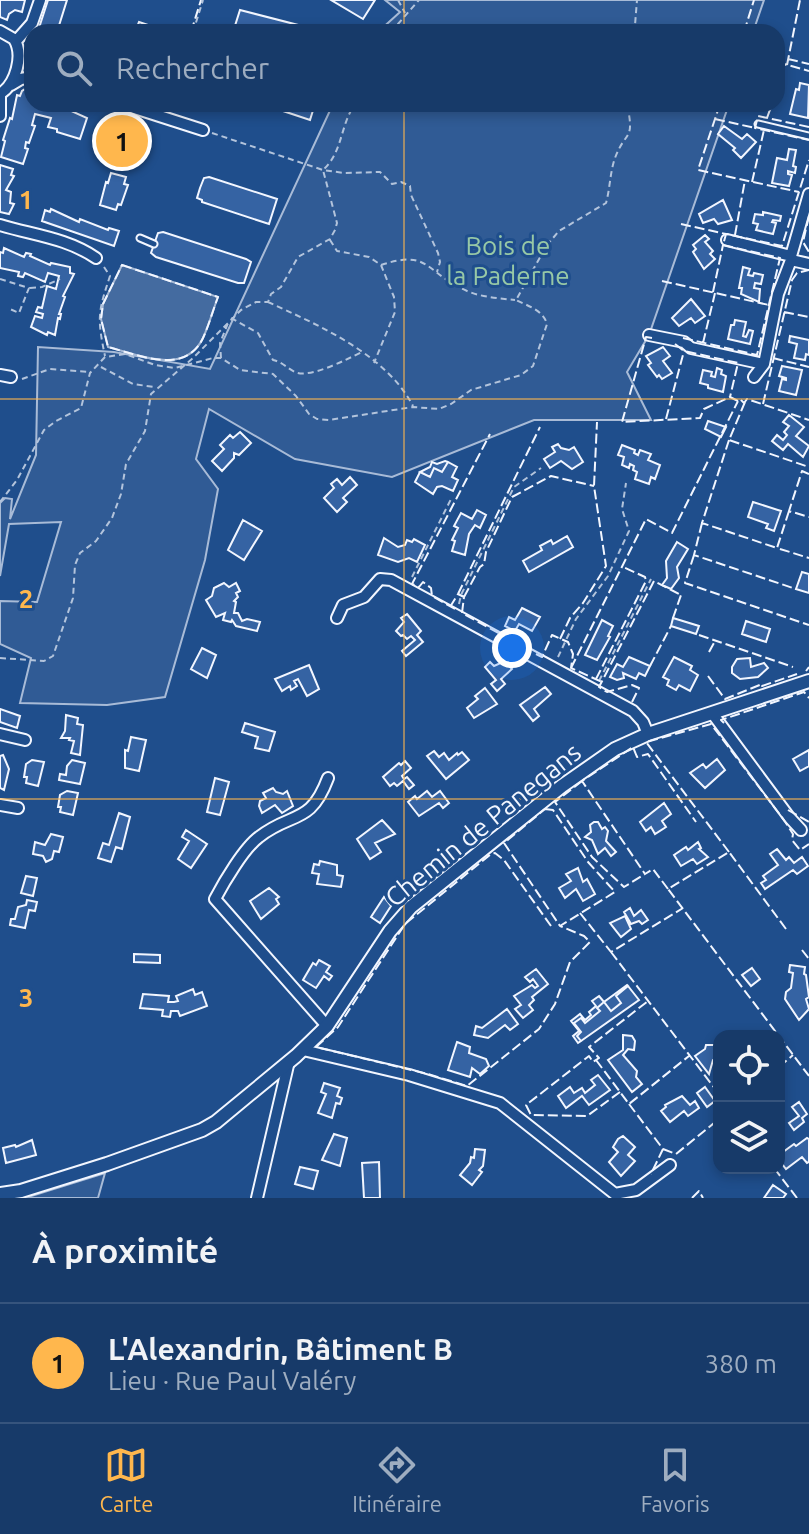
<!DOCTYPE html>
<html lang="fr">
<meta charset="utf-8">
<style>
:root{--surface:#173a69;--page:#20416f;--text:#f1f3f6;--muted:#9eadc0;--line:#36547d;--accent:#ffb74d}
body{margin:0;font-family:Ubuntu,sans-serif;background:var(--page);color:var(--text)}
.controls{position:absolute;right:24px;bottom:24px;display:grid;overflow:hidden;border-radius:16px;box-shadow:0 4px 12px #0003}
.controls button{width:72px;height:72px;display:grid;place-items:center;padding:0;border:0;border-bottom:2px solid var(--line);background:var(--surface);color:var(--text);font:40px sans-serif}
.you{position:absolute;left:512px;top:648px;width:28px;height:28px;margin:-20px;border:6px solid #fff;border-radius:50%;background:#1a73e8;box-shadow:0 0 0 12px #1a73e833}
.badge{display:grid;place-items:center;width:52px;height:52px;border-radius:50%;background:var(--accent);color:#111;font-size:26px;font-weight:700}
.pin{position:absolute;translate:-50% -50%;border:4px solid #fff;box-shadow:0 2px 8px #0006}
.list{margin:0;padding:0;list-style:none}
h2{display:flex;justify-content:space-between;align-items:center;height:104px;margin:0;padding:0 32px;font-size:34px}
h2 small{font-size:26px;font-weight:400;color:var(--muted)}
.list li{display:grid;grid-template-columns:52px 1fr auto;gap:24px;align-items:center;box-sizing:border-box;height:120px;padding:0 32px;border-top:2px solid var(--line)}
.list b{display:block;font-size:30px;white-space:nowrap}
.list p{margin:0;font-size:26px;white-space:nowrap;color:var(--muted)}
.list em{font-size:26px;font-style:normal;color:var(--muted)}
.icon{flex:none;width:44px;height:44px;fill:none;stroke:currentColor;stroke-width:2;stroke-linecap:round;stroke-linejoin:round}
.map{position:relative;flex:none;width:809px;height:1198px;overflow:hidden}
.search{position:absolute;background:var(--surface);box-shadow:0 4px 12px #0003;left:24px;right:24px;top:24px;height:88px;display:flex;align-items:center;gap:20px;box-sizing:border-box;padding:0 28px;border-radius:24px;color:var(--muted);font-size:30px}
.sheet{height:224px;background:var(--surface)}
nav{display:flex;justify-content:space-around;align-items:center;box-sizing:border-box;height:112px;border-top:2px solid var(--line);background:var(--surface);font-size:22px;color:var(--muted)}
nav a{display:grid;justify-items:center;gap:4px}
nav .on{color:var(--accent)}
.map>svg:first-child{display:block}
.built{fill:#305b95;stroke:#a8bbd7;stroke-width:2}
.water{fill:#446ba0;stroke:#a8bbd7;stroke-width:2}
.building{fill:#3563a3;stroke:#f2f6ff;stroke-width:2}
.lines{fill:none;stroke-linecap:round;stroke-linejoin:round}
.service-casing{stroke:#f2f6ff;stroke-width:9}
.minor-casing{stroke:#f2f6ff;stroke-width:14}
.tertiary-casing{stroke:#f2f6ff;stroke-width:16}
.path{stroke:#b3c4dc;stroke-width:2;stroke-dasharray:6 4;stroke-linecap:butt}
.service{stroke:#1f4e8c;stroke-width:5}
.minor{stroke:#1f4e8c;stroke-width:10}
.tertiary{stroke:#1f4e8c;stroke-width:12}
.fence{stroke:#f2f6ff;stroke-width:2;stroke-dasharray:10 4;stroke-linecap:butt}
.grid{fill:none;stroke:#ffb74d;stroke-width:2;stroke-opacity:0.55}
.labels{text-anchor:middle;stroke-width:6;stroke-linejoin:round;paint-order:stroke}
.park-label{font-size:26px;fill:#97c8a6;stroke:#1f4e8c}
.street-label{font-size:26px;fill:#f2f6ff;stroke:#1f4e8c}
.grid-label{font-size:26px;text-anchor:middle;font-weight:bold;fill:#ffb74d;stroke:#1f4e8c;stroke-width:6;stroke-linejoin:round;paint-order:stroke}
</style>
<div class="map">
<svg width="809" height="1198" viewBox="0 0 809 1198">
<rect width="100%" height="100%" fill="#1f4e8c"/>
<path class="built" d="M385,0H764L753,32H378L400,12Z
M333,104H729L649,335L627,372L651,420H534L392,477L295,459L209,409L196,459L218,489L205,560L165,697L107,705L20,703L31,658L0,644V601L37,602L61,522L9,524L0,576V503L5,498L12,499L10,519L36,455L38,347L114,352L210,369Z
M105,1173L98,1198H25Z"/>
<path class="water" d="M122,265L218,297C213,310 209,325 203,338C185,376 139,355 108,347L101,319L103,304Z"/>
<path class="building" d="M0,0H25L22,12L15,10L9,14L7,20L0,17Z
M48,0H67L57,32L38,31Z
M331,0H375L363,19Z
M240,10L306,27L304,32H233Z
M139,22L148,25L170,32H135Z
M800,83L809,85L808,118L790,114L796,89L799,90Z
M32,88V104H50L55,107L56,104L87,118L80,139L57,132V129L48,127L51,118L35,114L32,125L35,126L29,143L26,142L25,148L28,149L23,164L1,157L5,141L3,140L10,118L12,119L17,95L20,96L22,91L25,89L29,92Z
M275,104H315L310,120L274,108Z
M102,122L135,129L134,133L149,137L142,159L95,144Z
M724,126L742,139L747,134L756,142L741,158L733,150L735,148L718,134Z
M789,149L796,150L793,166L796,167L795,173L788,171V174L792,175L789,186L772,183L777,158L787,160Z
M0,165L13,169L11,175L14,176L6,190L11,192L10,203L14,204L9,214L0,212Z
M111,173L126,177L124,184L128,185L121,205L118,204L116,210L100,205L106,182L108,183Z
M209,177L277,199L269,224L202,202V200L197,198L200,188L204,178Z
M723,200L732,220L718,224L714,219L703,223L699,214Z
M51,209L79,222L80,219L108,230L109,228L119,231L114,246L42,221L45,210L50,212Z
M763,212L781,216L780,221L773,220L772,222L776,223L773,234L756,230L758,224L753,223L755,214L763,215Z
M163,232L246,259L251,262L244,283H238L156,257L151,253L158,233Z
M705,235L709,239L705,242L713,251L710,254L715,259L704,269L693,252L696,249L693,245Z
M4,248L24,257L26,253L31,254L30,256L50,265L51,263L70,267V273L74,274L63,296L65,297L59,314H61L60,319L58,318L55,335L48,332L47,335L31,327L35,316L42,318L43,314L36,312L38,307L42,308L47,286L56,289L59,276L48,273L45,282L25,273L23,277L18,276L19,272L0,268V252L3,253Z
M743,267L750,269L748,275L753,276L754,273L763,275L761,284L755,283L754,288L760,289L759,302L741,294L742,288H739Z
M691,299L705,316L695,323L691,318L679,326L672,318Z
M735,320L746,322L743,336L746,337L749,330L753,331L750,344L728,339L731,325H734Z
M790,336L809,340V355L806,354L805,360L794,358L797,344L789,342Z
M663,347L670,356L663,361L672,373L662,379L659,375L657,377L648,365L651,363L646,356Z
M782,366L802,370L796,395L779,391L782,379L786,380V378L779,376Z
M717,368L722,370L721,374L726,376L723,392L708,388V385L700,383L703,370L712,372L711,376L715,377Z
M789,415L804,427L796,436L809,446L803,457L788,444L783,450L772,441L777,435L783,440L787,435L784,432L789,426L783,422Z
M708,421L726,427L721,437L705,429Z
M240,432L251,443L239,455L234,453V458L222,471L212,461L224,449L220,445L230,435L233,438Z
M558,444L561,448L569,450L574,447L583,462L572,469L561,461L550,468L544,459L555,452L552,447Z
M622,445L635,450L634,453L638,455L640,450L651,454L648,460L660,465L655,479L651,477L649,484L635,479L637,472L633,470L634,466L630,464L629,468L622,465L624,457L618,455Z
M445,461L448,462L442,472L434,468L430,477L420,472L430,467L432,462L437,464Z
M448,462L457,467L452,477L458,480L453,491L442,486L437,487L433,494L415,482L420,472L430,477L434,468L442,472Z
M350,477L357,485L343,498L347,502L337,512L324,498L334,488L331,484L337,479L342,485Z
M753,502L781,511L774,531L766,528L768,524L748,517Z
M477,510L486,515L480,528L475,525L469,534L465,555L452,551L455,541L452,540L458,528L454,526L461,513L472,519Z
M243,520L262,531L244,560L228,550Z
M567,536L573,547L529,572L523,561L542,550L540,546L551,540L553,544Z
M384,538L398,547L405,545L407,540L412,542L414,539L425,545L417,562L409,558L398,562L378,555Z
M677,542L688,549L677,567L679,578L671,589L662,585L667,578L666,561Z
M802,572L809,574V593L796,589Z
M224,583L229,587L236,583L240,591L236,593L238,597L234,601L236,602L234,613H238L242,621L247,619L260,622L257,631L236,626L232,620L231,622L223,620L225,613L216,617L206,600L212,596L214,588Z
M522,608L540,617L532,631L519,624L515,631L505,626L509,617L515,620Z
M407,614L421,631L417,635L423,642L406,656L402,651L415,640L411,636L407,639L403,635L401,636L396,631L404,622L401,618Z
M673,618L699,626L696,634L671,626Z
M602,620L613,626L608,636L610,637L597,660L585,655Z
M746,621L770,629L766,642L742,634Z
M202,648L216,655L207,678L191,669Z
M629,657L650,666L645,676L639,673L636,679L623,673L624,678L617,680L610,677L617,664L623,667Z
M674,657L692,666L690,670L698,675L690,691L679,685L676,690L667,685L669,680L663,677Z
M750,658L751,667L764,663L768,668L758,677L740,679L732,673V667L737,659Z
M505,661L512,669L501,679L505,684L497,691L491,684L496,680L485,667L490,662L494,666Z
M309,665L319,689L307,696L298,679L294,681L297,686L291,690L290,686L282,691L275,679Z
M545,687L551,694L534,709L539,716L533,721L520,705Z
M485,688L497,704L474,718L467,708L478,699L475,696Z
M0,709L20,716L17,728L0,722Z
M66,715L78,718L77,724L83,725L80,755L71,753L74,741L69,740L70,738H61L65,731Z
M245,723L275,732L269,751L255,748L258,737L242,732Z
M131,737L146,740L139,771L125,768V750L128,751Z
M809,750V766L800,771L793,759Z
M434,751L439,757L444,753L449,760L457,753L458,755L462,752L469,760L446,779L427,756Z
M3,755L9,769L4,790L0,788V756Z
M717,759L725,770L705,788L690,773L703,764L706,768Z
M32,760L44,762L38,786L26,783L27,777H24L26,764Z
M72,760L85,763L80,784L59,780L60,774L66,775L67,766Z
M405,761L411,768L402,776L404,779L407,777L414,785L409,789L403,781L397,786L394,783L390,786L383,777L399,763L401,765Z
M215,778L229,782L220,815L207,812Z
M273,788L276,792L283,794L287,791L293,806L282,813L275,805L262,813L259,806L260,801L266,798L263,793Z
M67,791L78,793L73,815L60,812L61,807H58L60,795Z
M427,791L432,797L440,791L449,803L443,808L439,803L419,816L408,802L415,796L417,799Z
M664,803L671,814L662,821L666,827L655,834L651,827L646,831L640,822Z
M119,813L130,817L122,849L116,847L111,862L98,858L103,843L109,845Z
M382,820L395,834L375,843L381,852L370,859L357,839Z
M594,822H598L602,829L605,827L608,831L606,841L616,852L611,856L605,848L598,854L592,840L585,837L591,832L590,825Z
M186,830L207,844L191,868L178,859L189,841L182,837Z
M51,834L63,837L59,852L54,851L52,859L46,862L43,856L33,854L35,842L45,845Z
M698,842L701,848L699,849L708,857L697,864L693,859L681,866L674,855L686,847L688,850Z
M777,849L786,860L789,857L794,863L802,857L808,866L797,874L793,870L765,889L761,883L766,880L763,876L778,865L770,854Z
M320,861L337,865V875L343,876L341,887L317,884L319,874L312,873L314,864L319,865Z
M578,868L583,882L587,879L595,894L583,901L576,889L565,898L559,888L571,881L566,874Z
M26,876L37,878L33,896L21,893Z
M269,888L279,897L276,899L279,904L261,919L250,901Z
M384,897L391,906L380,923L371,917Z
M27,900L37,902L35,911L29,910L25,928L10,925L11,919H15L18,907L26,905Z
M630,908L634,916L641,910L648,920L642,924L639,921L631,924L624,912Z
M625,916L631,929L621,937L610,923Z
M134,954L160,955V963L134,962Z
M319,960L330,966L326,972L332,976L329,980L324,976L316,988L303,980L313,963L316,965Z
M790,965L805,967L804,974L806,975L809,997L806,999L809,1009L799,1020L785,999L786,992L791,988L793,973L789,972Z
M752,968L760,979L751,986L742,975Z
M536,969L548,984L532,997L534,1000L529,1005L533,1010L523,1018L515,1009L521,1005L514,996L532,985L535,988L538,986L533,979L530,982L525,977Z
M627,985L628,986L616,996L621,1003L611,1011L604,1002Z
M628,986L639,1000L581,1041L577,1036L581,1032L574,1023L581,1018L585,1023L600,1011L597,1008L604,1002L611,1011L621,1003L616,996Z
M193,989L195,995L202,992L207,1006L180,1016L178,1011H171L170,1017L162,1016L163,1010L140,1008L143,994L169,996L168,1002H174L178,1001L176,996Z
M599,996L604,1002L597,1008L600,1011L585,1023L581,1018L574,1023L581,1032L577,1036L581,1041L578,1043L573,1036L579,1031L571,1021L580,1014L585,1020L591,1015L589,1012L596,1006L592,1001Z
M507,1009L518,1024L510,1030L505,1025L488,1038L474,1035L476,1026L482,1028Z
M623,1035L632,1036L635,1041L634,1050L628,1049L623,1055L637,1071L636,1077L642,1084L632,1092L608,1060L623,1050Z
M457,1042L470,1047L469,1053L486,1059L489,1066L480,1074L472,1068L470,1077L448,1070Z
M718,1042L719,1058L717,1057L713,1060L709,1074L695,1056L705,1049L706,1045H715Z
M598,1075L610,1090L589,1105L582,1096L566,1108L558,1096L570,1087L574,1093L582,1088L585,1093L595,1085L591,1080Z
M324,1083L340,1088L337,1096L342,1098L340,1104L336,1103L332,1118L318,1113L326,1094L321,1092Z
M705,1087L715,1101L707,1107L697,1093Z
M682,1096L690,1105L695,1101L699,1108L688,1116L684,1111L670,1122L661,1111L666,1107L665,1105Z
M799,1102L807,1114L802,1118L804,1122L794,1130L789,1123L799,1116L792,1107Z
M334,1134L347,1138L340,1166L322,1160Z
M623,1136L635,1147L628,1155L635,1161L621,1176L609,1162L618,1152L613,1147L618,1139Z
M807,1138L809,1139V1162L807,1163L802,1157L786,1169L779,1160V1155L794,1144L796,1146Z
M32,1140L36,1155L6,1163L3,1148L15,1145L16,1147Z
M475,1149L485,1150L483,1166L479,1170L482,1172L472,1185L460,1175L470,1163L471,1157L474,1158Z
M379,1162L380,1198H364L362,1163Z
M300,1167L318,1171L313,1189L295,1184Z
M773,1185L786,1194L783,1198H764Z"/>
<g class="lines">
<defs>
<path id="service" d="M758,124L809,136
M140,238L154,244"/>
<path id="minor" d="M0,31L14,39C24,55 16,84 0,94
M16,41L32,23L40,0
M11,85L21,79L32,77
M0,94V116
M122,104L203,130
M809,194L791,256V260L809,264
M0,225C33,235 67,238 96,258
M727,240L791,256
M649,335L684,342L691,348L764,364
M0,375L11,377
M754,377L764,364L778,294L791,260
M337,618L343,605L364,597L380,579L391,580L633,711L643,722L648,734
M712,713L789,817L801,830
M0,734L25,740
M0,805L18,808
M327,1026L215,899C224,882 244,848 259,837C292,811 310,826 328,778
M303,1050L409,1075L500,1103L615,1194L636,1190L670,1165
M257,1198L289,1061"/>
<path id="tertiary" d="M0,1194L21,1191L107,1164L202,1130L216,1122L296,1056L327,1026L390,931L411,907L562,786L615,749L648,734L809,681"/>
</defs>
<use href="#service" class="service-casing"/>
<use href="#minor" class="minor-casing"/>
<use href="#tertiary" class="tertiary-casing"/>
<path class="path" d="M398,0L405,13
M193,32L203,0
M391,32L419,0
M631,32L635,25L637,0
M212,133L323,170L344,173L380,172L392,184L401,182L410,186L411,195L438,253L440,262L437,272
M330,240L337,251L369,257L381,265L394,297L395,312L374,363
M381,265C427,250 424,269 459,287C476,297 496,298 515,300
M104,267L110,276C98,312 97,318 105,356
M0,279L29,288L19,313L10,309
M30,288L42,287L60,279
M268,302C318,325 386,354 413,406
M231,318L258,333L273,360C282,362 287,368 295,372C310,379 347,359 362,352
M221,358L220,343L228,323
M101,367L133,384L154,387
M22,379L50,369L89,372
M0,502L17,480L44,430L56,421L81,408L90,373L105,357L125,354L155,365L175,368L213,358H221L240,370L273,374L296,396L309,414L317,419L329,420L413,407L439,409L451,404L471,390L521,375L533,366L547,324C543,310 528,306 516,300L547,245L559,231L606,203C610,189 610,172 615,158C626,129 635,142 627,104
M412,577L451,499
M459,604L461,595L514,487L541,468
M558,657L576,619L608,576L629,531L622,509L626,483
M0,658L44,661L53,656L73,598L75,565L80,553L96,541L112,518L121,494L126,464L145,431L151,394L193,358L241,310L256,302H268L271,294L281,287L298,257L330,239L335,230L337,223L323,170C343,152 340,125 355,104
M599,681L651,579"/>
<use href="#service" class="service"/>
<use href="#minor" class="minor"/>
<use href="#tertiary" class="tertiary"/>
<path class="fence" d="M191,32L201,0
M744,32L754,0
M788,59L809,64
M777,62L809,71
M787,65L800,0
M777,86L784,64
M720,104L698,170L799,192
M767,118L772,104
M715,119L755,128
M809,127L758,116L755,128L809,140
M752,182L764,130
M809,216L803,242L809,252
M681,224L726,234
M735,235L745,180
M122,265L218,297C213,310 209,325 203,338C185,376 139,355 108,347L101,319L103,304Z
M662,281L769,305
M713,292L723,245
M784,312L809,317
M652,338L646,337L622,422L700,418L704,409L730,397L738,401L740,399L744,403L747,399L809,420
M683,338L757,355L780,258L723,245L726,234L782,246L809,160
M703,343L715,293
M675,344L684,351L738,363L730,397
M773,358L809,367
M745,402L729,440L809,467
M763,404L792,280L797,273L809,270
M666,419L684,351
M729,440L702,523L777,548
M809,474L802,471L789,511L809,517
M789,511L777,548L809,558
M702,523L694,555L796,589
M694,555L685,583L809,625
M458,594L540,427
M464,597L480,567L484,564L486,552L512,497L551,476L594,486
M450,607L458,594L464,597L462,613L522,646
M455,609L432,596L431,588L423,582L419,587L412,584L490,434
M673,618L681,595
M699,635L793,667
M560,639L570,618L583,603L606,566L594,486L597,422
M709,652L715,641
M536,654L542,657L552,635L568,642L573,654L571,668L602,682
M650,666L671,626
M571,668L646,519L672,533L738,401
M806,671L809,667
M708,676L725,699L762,684V686L797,674
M596,679L646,581L645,577L623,567
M632,702L639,688L632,685L607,692L599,687L654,581L681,595
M724,723L721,720L804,692L809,698
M582,781L555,802L592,857L624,887L645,874
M545,809L553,810L588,862L615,892L560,926L504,843Z
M788,810L809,822
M729,852L646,742L711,724L784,820L793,834L792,840L800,850L809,844
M668,889L653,869L645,874L582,781L633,747L637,757L648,754L696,822
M580,913L611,952L683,908
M551,926L504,860L495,853L491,854L405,924L338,1027L316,1047L428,1074L467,1086L539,1029L555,1004L570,962L590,942L584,936L560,926
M786,929L729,852L668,889L809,1076
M802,950L809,959
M611,952L719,1094
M596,1060L629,1104L689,1056
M779,1067L793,1055
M620,1092L587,1116L531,1115L526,1105L589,1056L593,1062L599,1058L589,1047L648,1001
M629,1104L663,1149L651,1174
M663,1149L676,1154L719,1119
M774,1168L797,1198
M692,1198L699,1191L703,1198"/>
</g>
<path class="grid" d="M404,0V32M404,104V1198M0,399H809M0,799H809"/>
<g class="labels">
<g class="park-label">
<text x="508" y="255">Bois de<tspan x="508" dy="30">la Paderne</tspan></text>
</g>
<g class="street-label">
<text transform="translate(483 825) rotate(-39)" y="9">Chemin de Panegans</text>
</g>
</g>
<g class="grid-label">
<text x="26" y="209">1</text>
<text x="26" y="608">2</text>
<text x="26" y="1007">3</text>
</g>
</svg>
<div class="controls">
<button><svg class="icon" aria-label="locate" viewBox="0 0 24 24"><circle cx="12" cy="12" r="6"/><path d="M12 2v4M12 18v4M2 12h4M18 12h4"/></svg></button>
<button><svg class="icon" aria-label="layers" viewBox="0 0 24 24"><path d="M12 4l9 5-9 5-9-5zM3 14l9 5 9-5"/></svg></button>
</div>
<div class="you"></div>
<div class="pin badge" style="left:122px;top:141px">1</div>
<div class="search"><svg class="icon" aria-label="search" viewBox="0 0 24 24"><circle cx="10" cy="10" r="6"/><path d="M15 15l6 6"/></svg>Rechercher</div>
</div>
<section class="sheet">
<h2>À proximité<small></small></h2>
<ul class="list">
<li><span class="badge">1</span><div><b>L'Alexandrin, Bâtiment B</b><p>Lieu · Rue Paul Valéry</p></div><em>380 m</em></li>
</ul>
</section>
<nav>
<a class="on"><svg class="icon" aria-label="map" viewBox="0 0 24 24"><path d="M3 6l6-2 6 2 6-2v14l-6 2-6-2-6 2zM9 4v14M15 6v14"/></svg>Carte</a>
<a><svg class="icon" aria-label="directions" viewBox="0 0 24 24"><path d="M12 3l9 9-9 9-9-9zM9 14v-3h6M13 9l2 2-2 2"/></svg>Itinéraire</a>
<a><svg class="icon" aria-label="saved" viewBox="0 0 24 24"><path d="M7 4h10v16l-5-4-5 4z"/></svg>Favoris</a>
</nav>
